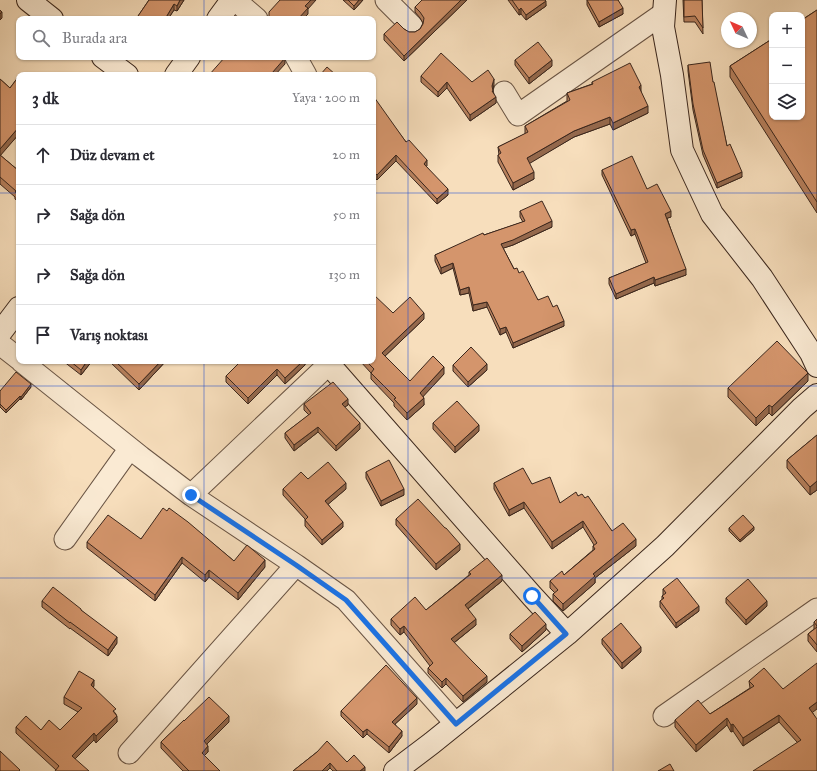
<!DOCTYPE html>
<html lang="tr">
<meta charset="utf-8">
<style>
:root{--surface:#fff;--page:#f7f7f7;--text:#2b2b33;--muted:#7c7c81;--line:#e1e1e2}
body{margin:0;font-family:"IM FELL Great Primer",serif;background:var(--page);color:var(--text)}
.controls{position:absolute;right:12px;top:12px;display:grid;overflow:hidden;border-radius:8px;box-shadow:0 1px 3px #0004}
.controls button{width:36px;height:36px;display:grid;place-items:center;padding:0;border:0;border-bottom:1px solid var(--line);background:var(--surface);color:var(--text);font:20px sans-serif}
.compass{position:absolute;left:721px;top:12px;width:36px;height:36px;border-radius:50%;background:var(--surface);box-shadow:0 1px 3px #0004;rotate:314deg}
.stop{position:absolute;width:12px;height:12px;margin:-9px;border:3px solid #1a73e8;border-radius:50%;background:#fff}
.stop.end{background:#1a73e8;border-color:#fff;box-shadow:0 1px 4px #0008}
.list{margin:0;padding:0;list-style:none}
h2{display:flex;justify-content:space-between;align-items:center;height:52px;margin:0;padding:0 16px;font-size:17px}
h2 small{font-size:13px;font-weight:400;color:var(--muted)}
.list li{display:grid;grid-template-columns:26px 1fr auto;gap:12px;align-items:center;box-sizing:border-box;height:60px;padding:0 16px;border-top:1px solid var(--line)}
.list b{display:block;font-size:15px;white-space:nowrap}
.list em{font-size:13px;font-style:normal;color:var(--muted)}
.icon{flex:none;width:22px;height:22px;fill:none;stroke:currentColor;stroke-width:2;stroke-linecap:round;stroke-linejoin:round}
.map{position:relative;flex:none;width:817px;height:771px;overflow:hidden}
.search{position:absolute;background:var(--surface);box-shadow:0 1px 3px #0004;left:16px;top:16px;width:360px;height:44px;display:flex;align-items:center;gap:10px;box-sizing:border-box;padding:0 14px;border-radius:8px;color:var(--muted);font-size:15px}
.panel{position:absolute;background:var(--surface);box-shadow:0 1px 3px #0004;left:16px;top:72px;width:360px;height:292px;border-radius:8px}
.map>svg:first-child{display:block}
.lines{fill:none;stroke-linecap:round;stroke-linejoin:round}
.street-casing{stroke:#695444;stroke-width:23}
.secondary-casing{stroke:#3a261c;stroke-width:24}
.street{stroke:#faead3;stroke-width:21}
.secondary{stroke:#faead3;stroke-width:22}
.wall{fill:#b6805d;stroke:#3a261c}
.shaded-wall{fill:#94684c;stroke:#3a261c}
.building{fill:#d4956c;stroke:#3a261c}
.route{stroke:#1a73e8;stroke-width:5}
.grid{fill:none;stroke:#1d4ed8;stroke-width:1;stroke-opacity:0.55}
</style>
<div class="map">
<svg width="817" height="771" viewBox="0 0 817 771">
<rect width="100%" height="100%" fill="#f7debc"/>
<filter id="stains"><feTurbulence type="fractalNoise" baseFrequency=".005" numOctaves="4"/><feColorMatrix values="0 0 0 0 .2 0 0 0 0 .09 0 0 0 0 .02 0 0 0 .5 -.17"/></filter>
<radialGradient id="worn" r=".72"><stop offset=".6" stop-color="#630" stop-opacity="0"/><stop offset="1" stop-color="#630" stop-opacity=".3"/></radialGradient>
<g class="lines">
<defs>
<path id="street" d="M235,0L257,19
M386,0L412,26
M296,57L306,75
M504,92L518,115L664,13
M0,344L19,359
M21,361L141,457L191,495L296,565L346,600L456,724
M191,495L329,364
M65,539L130,448
M664,716L817,609
M129,753L296,565"/>
<path id="secondary" d="M28,0L52,19
M665,0L663,27L672,75L682,150L712,214L762,278L811,353L817,366
M218,19L232,0
M103,57L127,75
M176,75L189,57
M0,333L19,308
M326,361L532,596L567,634
M395,771L432,743L567,634L665,546L802,408L817,395"/>
</defs>
<use href="#street" class="street-casing"/>
<use href="#secondary" class="secondary-casing"/>
<use href="#street" class="street"/>
<use href="#secondary" class="secondary"/>
</g>
<path class="wall" d="M149,0H184L177,11L174,10L168,19H136Z
M343,0H363L354,10Z
M467,0L404,61L384,40V34L404,29L409,32H415L420,29L423,23L420,18L415,12V7Z
M508,0H545L546,6L526,20L521,14L519,15Z
M587,0H618L623,14L599,27L587,5Z
M683,0H702L703,34L695,22H684Z
M817,10V213L730,77V66Z
M515,60L552,66L529,84L515,65Z
M688,65L713,82L727,146L742,177L717,188L703,155L693,110L688,71Z
M19,76V134L0,155L19,171V202L15,199V197L0,184V79L10,88Z
M421,76L472,82L494,85L493,90L496,103L470,121L447,88L438,97L421,82Z
M592,82L641,92L648,113L613,130L610,124L574,137L529,163L534,179L513,190L498,162V155H499L498,147L525,134V126L567,101V93L592,84Z
M373,98L406,142L427,166H426L448,195L437,204L396,161L377,180L373,176Z
M602,170L647,189L671,217L667,218L686,275L655,286L654,283L616,299L609,284V278L646,263L635,234L631,236L602,175Z
M520,211L552,227L513,245L503,248L514,269L519,273L538,300L553,307L564,326L513,348L506,332L500,335L487,307L473,311L469,293L460,295L453,268L441,274L435,261V255L484,235L523,222L520,217Z
M393,313L424,319L385,356L410,381L444,374L423,396L424,405L407,420L394,406V403L371,379V373L360,361H373Z
M63,361H92L81,375Z
M109,361H166L139,390Z
M305,361V365L285,384L277,375L248,404L226,382V376Z
M453,365L487,370L468,387L453,371Z
M808,381L772,416L769,413L756,426L728,397V388Z
M31,387L21,400L20,399L6,413L0,407V391Z
M304,404L348,405L344,407L360,429L336,451L318,432L294,451L285,438V433L309,415L304,410Z
M433,423L479,431L455,453L433,429Z
M817,435V490L810,495L787,468V460Z
M366,472L404,495L381,506L366,478Z
M308,479L346,489L328,504L343,527L322,545L305,526V519L283,495V489Z
M494,483L532,484L560,503L578,496L585,498L612,531L636,546L595,578V583L563,611L553,601V594L555,593L550,588V581L564,575L593,550V546L594,545L583,527L552,549L524,508L509,516L494,489Z
M167,511L188,523L234,561L265,567L238,600L209,577L205,582L182,563L155,601L87,548V542L141,539Z
M396,519L460,550L436,570L396,525Z
M729,528L754,530L740,542L729,531Z
M469,572L502,581L468,609L476,625L454,643L487,682L463,702L446,684L442,688L428,673V668L430,666L404,632L400,635L391,625V619L426,610L469,575Z
M663,589L699,611L676,628L660,607V601L662,600V596L663,595Z
M726,598L767,606L746,625L726,603Z
M42,601L81,610L117,643L108,656L70,628V629L42,607Z
M817,619V652L808,641V634L814,629V622Z
M546,630L522,652L510,639V634Z
M602,639L641,652L622,669L602,644Z
M749,681L783,689L813,713L817,771L797,742L779,722L743,746L733,731L731,732L727,725L696,752L675,727V720L710,714L750,688Z
M94,686L93,687L116,714L117,722L96,743L94,740L75,759L56,770L16,733V727L41,730H60L78,712L64,704V697Z
M417,704L395,724L402,736L389,753L367,734L363,738L341,716V711Z
M184,721L229,722L207,744L208,752L204,755L220,771H183L161,748V742Z
M317,752L347,762L365,771H333L330,768L327,771H293Z"/>
<path class="shaded-wall" d="M180,0H184L177,11V6Z
M311,0H316L308,9V14L303,19H298L305,6Z
M359,0H363L354,10V6Z
M461,0H467L404,61V56Z
M546,1V6L526,20V15Z
M174,4V10L168,19H165Z
M521,8V14L519,15V10Z
M623,8V14L599,27V22Z
M2,12V18L0,20V14Z
M283,57H285V64L275,75H272V73Z
M552,60V66L529,84V78Z
M494,79V85L492,92V86Z
M447,82V88L438,97V92Z
M641,85V92L639,87Z
M496,97V103L470,121V115Z
M648,106V113L613,130V123Z
M610,117V124L574,137L527,165V158L574,131Z
M19,127V134L0,156V149Z
M396,155V161L377,180V175Z
M427,160V166L424,169V164Z
M534,172V179L513,190V183Z
M742,172V177L717,188V183Z
M448,189V195L437,204V199Z
M671,211V217L665,219V214Z
M552,221V227L513,245L501,249V244Z
M635,229V234L631,236V230Z
M453,263V268L441,274V268Z
M686,269V275L655,286V280Z
M654,277V283L616,299V294Z
M469,287V293L460,295V290Z
M487,302V307L473,311V305Z
M424,313V319L382,359V353Z
M564,321V326L513,348V343Z
M506,327V332L500,335V329Z
M87,361H92L81,375V370Z
M161,361H166L139,390V384Z
M303,361H305V365L285,384V378Z
M487,364V370L468,387V382Z
M444,367V374L420,400V393Z
M277,369V375L248,404V398Z
M808,373V381L772,416V407Z
M31,384V387L21,400V397Z
M20,396V399L6,413V410Z
M424,398V405L407,420V413Z
M348,399V405L342,409V404Z
M769,405V413L756,426V418Z
M360,423V429L336,451V446Z
M479,425V431L455,453V447Z
M318,427V432L294,451V445Z
M817,481V490L810,495V487Z
M346,483V489L325,507V501Z
M404,489V495L381,506V501Z
M524,502V508L509,516V510Z
M583,521V527L552,549V542Z
M343,522V527L322,545V540Z
M754,527V530L740,542V540Z
M636,539V546L595,578V583L563,611V604L593,574Z
M460,544V550L436,570V564Z
M182,557V563L155,601V595Z
M265,560V567L238,600V593Z
M209,570V577L205,582V575Z
M502,575V581L465,611V605Z
M767,601V606L746,625V620Z
M699,606V611L676,628V623Z
M476,619V625L451,645V639Z
M546,624V630L522,652V646Z
M404,626V632L400,635V629Z
M117,637V643L108,656V650Z
M641,647V652L622,669V663Z
M487,676V682L463,702V696Z
M446,678V684L442,688V682Z
M94,680V686L91,691V685Z
M417,698V704L392,727V722Z
M817,702V709L809,715V708Z
M779,715V722L743,746V738Z
M117,716V722L96,743V736Z
M229,716V722L204,747V741Z
M727,718V725L696,752V745Z
M733,724V731L731,732V725Z
M367,729V734L363,738V732Z
M402,731V736L389,753V747Z
M94,733V740L72,762V756Z
M208,746V752L202,758V753Z
M330,763V768L327,771H322Z
M365,767V771H360Z"/>
<path class="building" d="M149,0H180L177,6L174,4L165,19H136Z
M280,0H311L305,6L308,8L298,19H267L269,16V12Z
M348,0H359L354,6Z
M422,0H461L404,56L384,34L397,22L404,29L409,32H415L420,29L423,24L424,18L420,12L415,7Z
M512,0H545L546,1L526,15L521,8L519,10Z
M587,0H618L623,8L599,22Z
M684,0H702L703,28L695,16L684,17Z
M0,10L2,12L0,14Z
M817,10V202L730,66L772,39V117H802V20Z
M538,42L552,60L529,78L515,60Z
M441,53L472,82L488,70L494,79L492,86L493,91H492L496,97L470,115L447,82L438,92L421,76Z
M225,57H284L285,58L272,73L273,74L272,75H209Z
M710,62L713,82H714L727,146L730,144L742,172L717,183L703,150L693,104L688,65Z
M630,63L641,85L639,87L648,106L613,123L610,117L574,131L527,158L534,172L513,183L498,155L501,153L498,147L528,132L525,126L570,100L567,93L593,84L592,82Z
M327,67L336,75H320Z
M19,76V127L0,149V79L10,88Z
M374,97L406,142L409,140L427,160L424,164L448,189L437,199L396,155L377,175L373,171V98Z
M0,155L19,171V195L15,192L16,191L0,177Z
M632,156L647,189L657,184L671,211L665,214L686,269L655,280L654,277L616,294L609,278L648,262L635,229L631,230L602,170Z
M542,201L552,221L513,240L501,244L514,269L517,268L519,273L523,271L538,300L548,296L553,307L557,305L564,321L513,343L506,327L500,329L487,302L473,305L469,287L460,290L453,263L441,268L435,255L483,233L484,235L525,221L520,211Z
M373,294L393,313L410,297L424,313L382,353L410,381L433,356L444,367L420,393L424,398L407,413L394,399L396,398L371,373L374,369L366,361H373Z
M777,341L808,373L772,407L769,405L756,418L728,388Z
M471,347L487,364L468,382L453,365Z
M70,361H87L81,370Z
M115,361H161L139,384Z
M241,361H303L285,378L277,369L248,398L226,376Z
M16,372L31,384L21,397L20,396L6,410L0,404V391Z
M333,382L348,399L342,404L360,423L336,446L318,427L294,445L285,433L311,413L304,404Z
M457,401L479,425L455,447L433,423Z
M817,435V481L810,487L787,460Z
M389,460L404,489L381,501L366,472Z
M328,462L346,483L325,501L343,522L322,540L305,520L308,517L283,489L301,472L308,479Z
M523,468L532,484L550,477L560,503L576,492L578,496L582,494L585,498L588,496L612,531L623,523L636,539L593,574L595,576L563,604L553,594L558,590L550,581L562,571L564,575L595,549L593,546L597,543L583,521L552,542L524,502L509,510L494,483Z
M418,499L445,528H446L460,544L436,564L396,519Z
M163,508L167,511L169,508L188,522L234,561L247,545L265,560L238,593L209,570L205,575L182,557L155,595L87,542L108,515L141,539Z
M743,515L754,527L740,540L729,528Z
M487,558L502,575L465,605L476,619L451,639L472,661L487,676L463,696L446,678L442,682L428,668L433,663L404,626L400,629L391,619L415,597L426,610L471,574L469,572Z
M677,578L699,606L676,623L660,601L664,598L662,596L666,593L663,589Z
M748,579L767,601L746,620L726,598Z
M53,587L81,609V610L117,637L108,650L70,622V623L42,601Z
M535,612L546,624L522,646L510,634Z
M817,619V626L814,622Z
M621,623L641,647L622,663L602,639Z
M817,627V645L808,634Z
M817,663V702L809,708L817,719V771H753L801,740L779,715L743,738L733,724L731,725L727,718L696,745L675,720L698,700L710,714L754,686L749,681L764,668L783,689Z
M386,665L417,698L392,722L402,731L389,747L367,729L363,732L341,711Z
M79,671L94,680L91,685L116,709L113,711L117,716L96,736L94,733L72,756L89,771H55L59,766L16,727L26,716L41,730L49,720L60,730L82,708L64,697Z
M209,697L229,716L204,741L208,746L202,753L220,771H189L161,742L184,720V721Z
M327,741L347,762L354,755L365,767L360,771H337L330,763L322,771H293L317,752Z
M0,751L20,770L19,771H0Z
M670,764L674,771H658Z"/>
<g class="lines">
<path class="route" d="M191,495L296,565L346,600L456,724L566,634L532,596"/>
</g>
<path class="grid" d="M204,0V19M408,0V771M613,0V771M204,57V75M0,193H19M373,193H817M204,361V771M0,386H817M0,578H817"/>
<rect width="100%" height="100%" filter="url(#stains)"/>
<rect width="100%" height="100%" fill="url(#worn)"/>
</svg>
<div class="controls">
<button>+</button>
<button>−</button>
<button><svg class="icon" aria-label="layers" viewBox="0 0 24 24"><path d="M12 4l9 5-9 5-9-5zM3 14l9 5 9-5"/></svg></button>
</div>
<svg class="compass" viewBox="-18 -18 36 36"><path d="M0-13l5 13h-10z" fill="#e53935"/><path d="M0 13l5-13h-10z" fill="#7c7c81"/></svg>
<div class="stop" style="left:532px;top:596px"></div>
<div class="stop end" style="left:191px;top:495px"></div>
<div class="search"><svg class="icon" aria-label="search" viewBox="0 0 24 24"><circle cx="10" cy="10" r="6"/><path d="M15 15l6 6"/></svg>Burada ara</div>
<section class="panel">
<h2>3 dk<small>Yaya · 200 m</small></h2>
<ul class="list">
<li><svg class="icon" aria-label="ahead" viewBox="0 0 24 24"><path d="M12 20V5M6 11l6-6 6 6"/></svg><div><b>Düz devam et</b></div><em>20 m</em></li>
<li><svg class="icon" aria-label="right" viewBox="0 0 24 24"><path d="M7 20v-9h11M14 6l5 5-5 5"/></svg><div><b>Sağa dön</b></div><em>50 m</em></li>
<li><svg class="icon" aria-label="right" viewBox="0 0 24 24"><path d="M7 20v-9h11M14 6l5 5-5 5"/></svg><div><b>Sağa dön</b></div><em>130 m</em></li>
<li><svg class="icon" aria-label="arrive" viewBox="0 0 24 24"><path d="M6 21V4h12l-3 4 3 4H6"/></svg><div><b>Varış noktası</b></div></li>
</ul>
</section>
</div>
